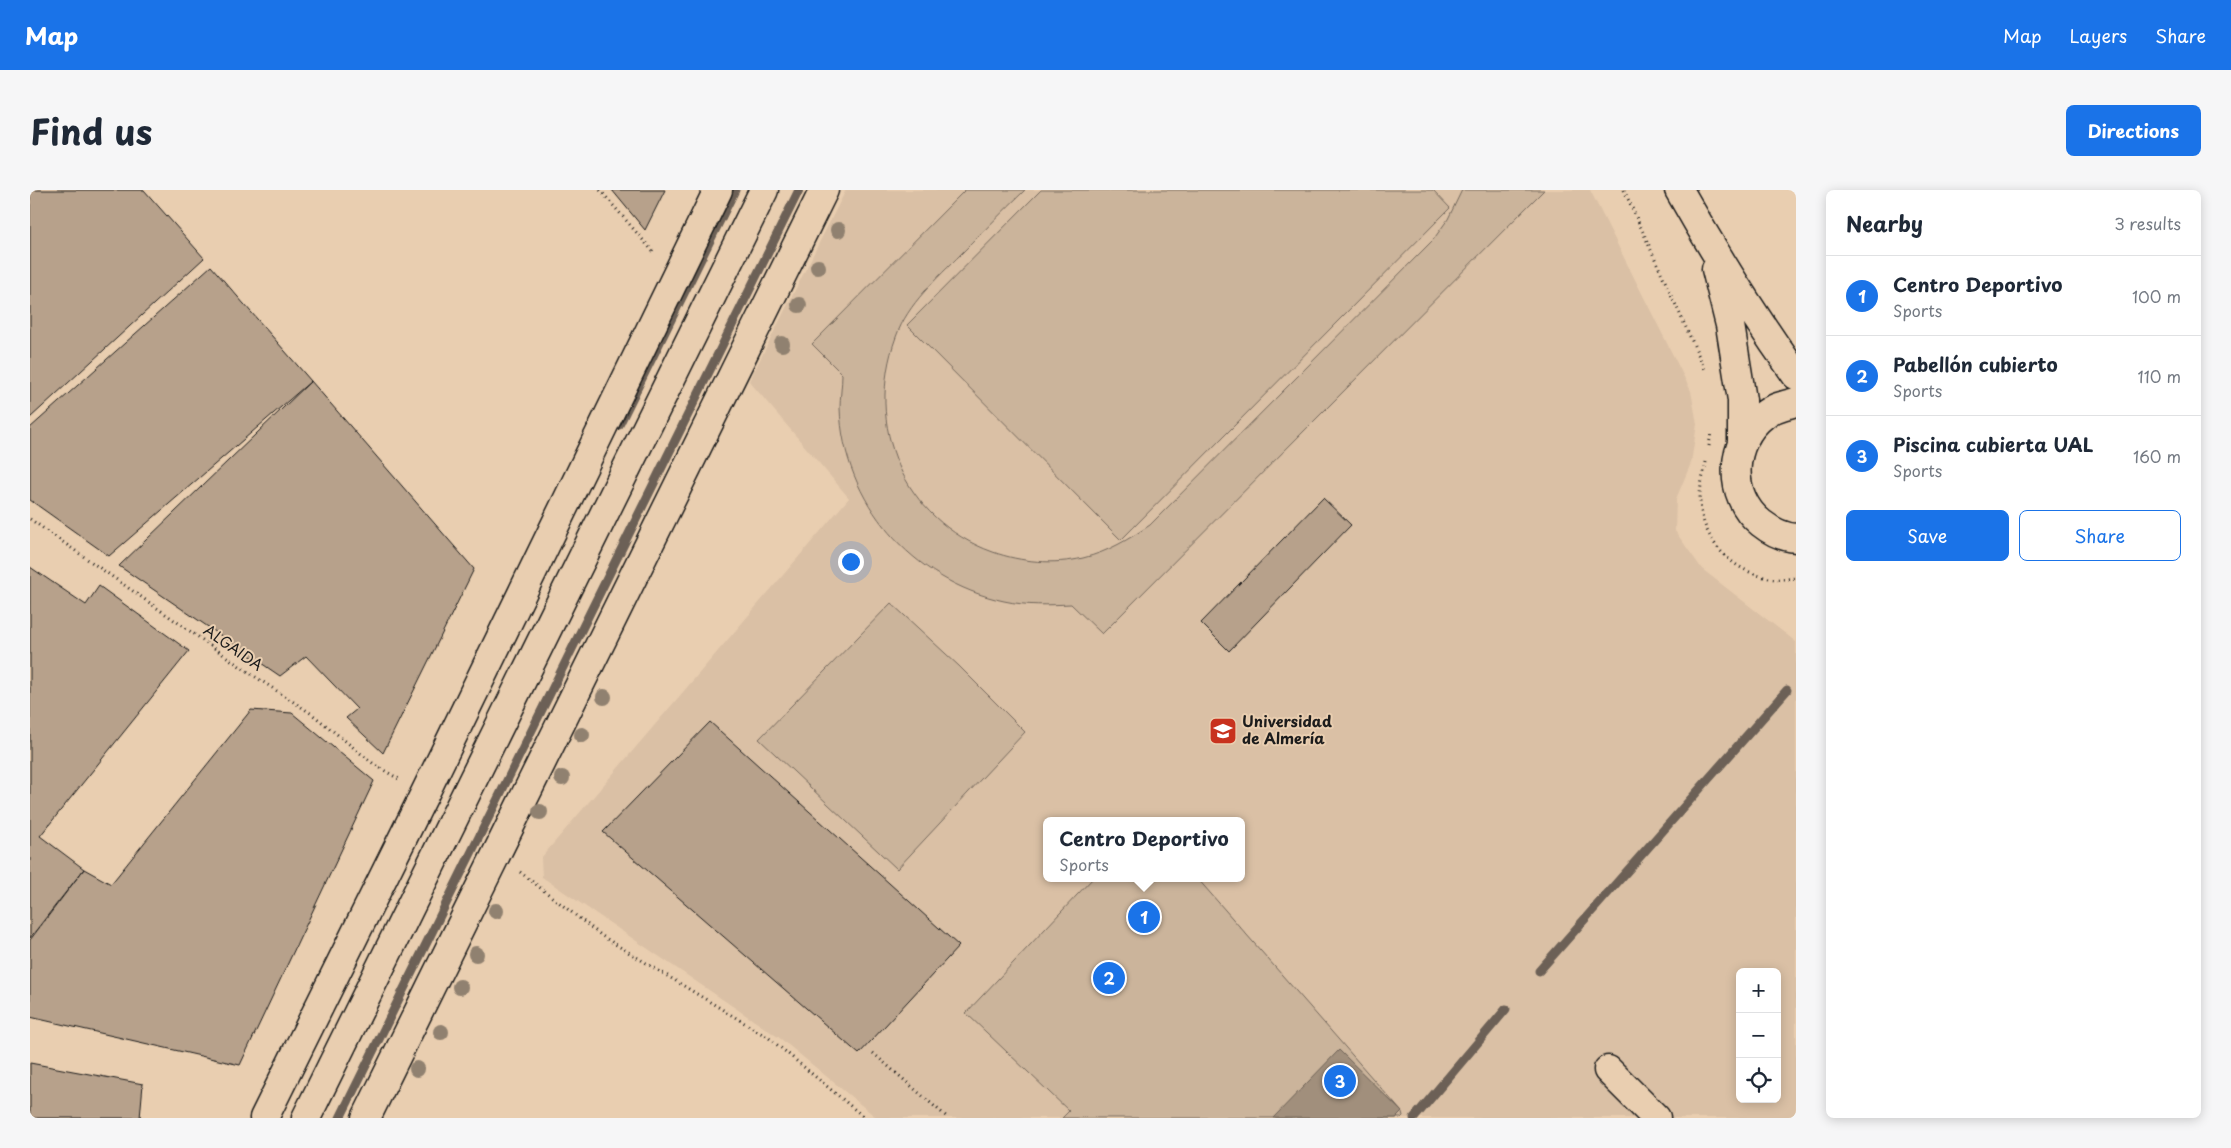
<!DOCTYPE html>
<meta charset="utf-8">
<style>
:root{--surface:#fff;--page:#f6f6f7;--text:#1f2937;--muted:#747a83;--line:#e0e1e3;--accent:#1a73e8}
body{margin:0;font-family:"Playpen Sans",sans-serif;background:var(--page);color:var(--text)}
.controls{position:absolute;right:15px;bottom:15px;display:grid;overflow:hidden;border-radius:8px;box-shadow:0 2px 12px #0003}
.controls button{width:45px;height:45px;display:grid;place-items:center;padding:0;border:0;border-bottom:1px solid var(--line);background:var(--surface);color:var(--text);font:25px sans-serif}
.you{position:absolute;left:820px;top:371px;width:18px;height:18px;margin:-12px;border:4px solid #fff;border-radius:50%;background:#1a73e8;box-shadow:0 0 0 8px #1a73e833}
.badge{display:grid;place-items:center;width:32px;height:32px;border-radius:50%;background:var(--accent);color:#fff;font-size:16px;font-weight:700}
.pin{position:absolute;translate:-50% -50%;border:2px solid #fff;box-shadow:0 1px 5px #0006}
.popup{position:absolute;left:1013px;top:627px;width:202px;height:65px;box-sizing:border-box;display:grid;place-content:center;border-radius:8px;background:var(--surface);filter:drop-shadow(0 1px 4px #0005);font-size:16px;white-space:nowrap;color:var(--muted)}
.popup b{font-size:19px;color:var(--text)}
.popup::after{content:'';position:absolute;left:50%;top:100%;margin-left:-10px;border:10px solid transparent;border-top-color:var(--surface)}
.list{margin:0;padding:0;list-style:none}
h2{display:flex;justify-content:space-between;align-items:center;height:65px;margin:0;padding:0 20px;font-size:21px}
h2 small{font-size:16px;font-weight:400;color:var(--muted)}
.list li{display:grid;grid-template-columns:32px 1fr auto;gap:15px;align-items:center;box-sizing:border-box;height:80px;padding:0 20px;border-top:1px solid var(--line)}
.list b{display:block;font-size:19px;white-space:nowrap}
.list p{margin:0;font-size:16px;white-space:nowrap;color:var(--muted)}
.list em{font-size:16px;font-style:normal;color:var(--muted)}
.actions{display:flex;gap:10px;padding:15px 20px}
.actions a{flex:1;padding:11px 0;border:1px solid var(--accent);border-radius:8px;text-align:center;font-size:18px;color:var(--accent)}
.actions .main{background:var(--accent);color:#fff}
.icon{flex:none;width:28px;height:28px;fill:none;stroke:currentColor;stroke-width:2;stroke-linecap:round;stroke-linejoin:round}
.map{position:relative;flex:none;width:1766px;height:928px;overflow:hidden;border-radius:8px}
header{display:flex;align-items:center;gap:30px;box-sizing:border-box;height:70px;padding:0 25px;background:var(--accent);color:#fff}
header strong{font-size:24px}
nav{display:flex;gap:28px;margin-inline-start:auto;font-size:18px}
.intro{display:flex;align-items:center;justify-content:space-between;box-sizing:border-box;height:120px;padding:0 30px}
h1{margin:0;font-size:35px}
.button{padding:12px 22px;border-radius:8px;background:var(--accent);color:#fff;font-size:18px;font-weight:700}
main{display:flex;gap:30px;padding:0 30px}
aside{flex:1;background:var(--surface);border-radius:8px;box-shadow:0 2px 12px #0003}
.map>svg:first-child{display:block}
.built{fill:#dac0a5;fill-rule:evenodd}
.green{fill:#cbb49b;stroke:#74685c}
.water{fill:#a18f7c;stroke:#6c6156}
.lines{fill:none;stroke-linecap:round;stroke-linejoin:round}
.stream{stroke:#6c6156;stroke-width:9}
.building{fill:#b7a18b;stroke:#1c1c1c}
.minor-casing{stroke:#1c1c1c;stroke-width:31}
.major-casing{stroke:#1c1c1c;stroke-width:31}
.path{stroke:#1c1c1c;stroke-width:3;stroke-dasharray:1 4;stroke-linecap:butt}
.minor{stroke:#e9ceb0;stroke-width:28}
.major{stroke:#e9ceb0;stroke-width:28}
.tree{fill:#908170}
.labels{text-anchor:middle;stroke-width:4;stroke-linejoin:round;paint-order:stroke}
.street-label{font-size:15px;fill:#1c1c1c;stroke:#e9ceb0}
.poi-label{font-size:15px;font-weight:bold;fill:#1c1c1c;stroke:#e9ceb0;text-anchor:start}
</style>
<header>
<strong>Map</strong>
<nav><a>Map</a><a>Layers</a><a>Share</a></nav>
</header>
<div class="intro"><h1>Find us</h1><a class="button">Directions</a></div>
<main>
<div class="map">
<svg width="1766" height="928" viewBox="0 0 1766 928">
<rect width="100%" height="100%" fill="#e9ceb0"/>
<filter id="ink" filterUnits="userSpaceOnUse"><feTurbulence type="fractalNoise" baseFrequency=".02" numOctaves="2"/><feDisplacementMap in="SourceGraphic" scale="10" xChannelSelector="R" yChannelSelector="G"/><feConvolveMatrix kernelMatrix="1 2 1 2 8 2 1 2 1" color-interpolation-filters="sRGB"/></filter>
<g filter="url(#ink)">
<path class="built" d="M816,0H1560L1661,201L1667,234L1661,273L1646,309L1645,341L1672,379L1766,452V928H847L751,849L512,687L511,668L819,308L719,191ZM1016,631H1212V688H1016ZM1710,782H1747V909H1710Z"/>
<path class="green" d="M935,0H995C973,21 952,43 931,64C907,89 878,113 866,147C834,235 873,330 963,362C991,372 1024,375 1053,368C1078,362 1099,349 1120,335L1403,50L1418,29L1432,0H1514L1072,444L1041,414C1019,415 996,416 974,411C883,392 813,312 810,218C810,207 812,195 812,184L782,154Z
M1011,0H1403L1420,18L1091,350L877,135Z
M861,413L929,476L995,542L867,679L729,549Z
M1063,688H1167L1372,922L1373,926L1371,928H1032L1039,921L936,823Z"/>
<path class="water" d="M1309,860L1372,922L1366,928H1243Z"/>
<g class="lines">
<path class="stream" d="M589,235L705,0
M1509,781L1757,500
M310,928L769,0
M1384,928L1476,819"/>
</g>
<path class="building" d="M0,0H114L174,68L0,228Z
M582,0H635L615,40Z
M181,76L281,191L79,366L0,310V238Z
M281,191L444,379L353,563L316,528L327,519L276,466L250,486L89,376Z
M1293,308L1321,335L1199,461L1171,433Z
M0,377L56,415L69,396L159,461L10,646L54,679L0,748Z
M221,520L262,523L344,591L210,875L0,827V750L54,679L81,694Z
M680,532L929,756L829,864L573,642Z
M0,873L113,894L110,928H0Z"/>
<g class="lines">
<defs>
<path id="minor" d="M1649,0C1685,64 1723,125 1766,185
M1686,79L1700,135L1712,210V251
M1766,212C1755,215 1743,217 1734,225C1700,251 1696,305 1731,333C1741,341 1753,347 1766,348
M1578,880L1626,928
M234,928L395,603L688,0
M336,928L794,0"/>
<path id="major" d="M276,928L734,0"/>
</defs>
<use href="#minor" class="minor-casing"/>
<use href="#major" class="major-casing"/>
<path class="path" d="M570,0L625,64
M1594,0L1676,182
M1679,256L1681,242
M1676,272C1674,283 1670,295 1670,306C1669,347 1700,381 1739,388C1747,390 1757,389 1766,388
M0,329L224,486L282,524L345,575L369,589
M490,682L572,746L739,848L835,928
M843,863L918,928"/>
<use href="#minor" class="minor"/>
<use href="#major" class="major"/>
</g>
<g class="tree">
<circle cx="808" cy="40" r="8"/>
<circle cx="788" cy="77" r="8"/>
<circle cx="769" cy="115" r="8"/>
<circle cx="752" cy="154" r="8"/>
<circle cx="574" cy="507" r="8"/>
<circle cx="552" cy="545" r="8"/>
<circle cx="532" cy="588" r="8"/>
<circle cx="510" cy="622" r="8"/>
<circle cx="466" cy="721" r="8"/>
<circle cx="446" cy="764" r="8"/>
<circle cx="430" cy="797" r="8"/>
<circle cx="411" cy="842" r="8"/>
<circle cx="387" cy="879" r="8"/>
</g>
</g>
<defs>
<symbol id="university-square" viewBox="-11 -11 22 22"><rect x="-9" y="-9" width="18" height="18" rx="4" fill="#c8321e" stroke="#e9ceb0"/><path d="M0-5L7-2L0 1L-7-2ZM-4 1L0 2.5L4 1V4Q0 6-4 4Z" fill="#fff"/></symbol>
</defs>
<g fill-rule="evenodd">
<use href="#university-square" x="1177" y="525" width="32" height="32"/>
</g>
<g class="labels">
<g class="street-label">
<text transform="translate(203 458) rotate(35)" y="5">ALGAIDA</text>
</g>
<g class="poi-label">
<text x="1212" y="537">Universidad<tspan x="1212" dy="17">de Almería</tspan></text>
</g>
</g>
</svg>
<div class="controls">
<button>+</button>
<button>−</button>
<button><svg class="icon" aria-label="locate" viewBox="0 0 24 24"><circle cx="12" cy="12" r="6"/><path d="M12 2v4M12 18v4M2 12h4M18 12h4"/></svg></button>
</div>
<div class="you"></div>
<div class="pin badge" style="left:1114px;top:727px">1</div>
<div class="popup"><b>Centro Deportivo</b>Sports</div>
<div class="pin badge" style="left:1079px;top:788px">2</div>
<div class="pin badge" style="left:1310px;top:891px">3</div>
</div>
<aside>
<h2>Nearby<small>3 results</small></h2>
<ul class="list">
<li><span class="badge">1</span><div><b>Centro Deportivo</b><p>Sports</p></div><em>100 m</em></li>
<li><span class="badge">2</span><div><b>Pabellón cubierto</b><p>Sports</p></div><em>110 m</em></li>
<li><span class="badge">3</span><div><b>Piscina cubierta UAL</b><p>Sports</p></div><em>160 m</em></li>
</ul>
<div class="actions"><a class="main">Save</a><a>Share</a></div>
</aside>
</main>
